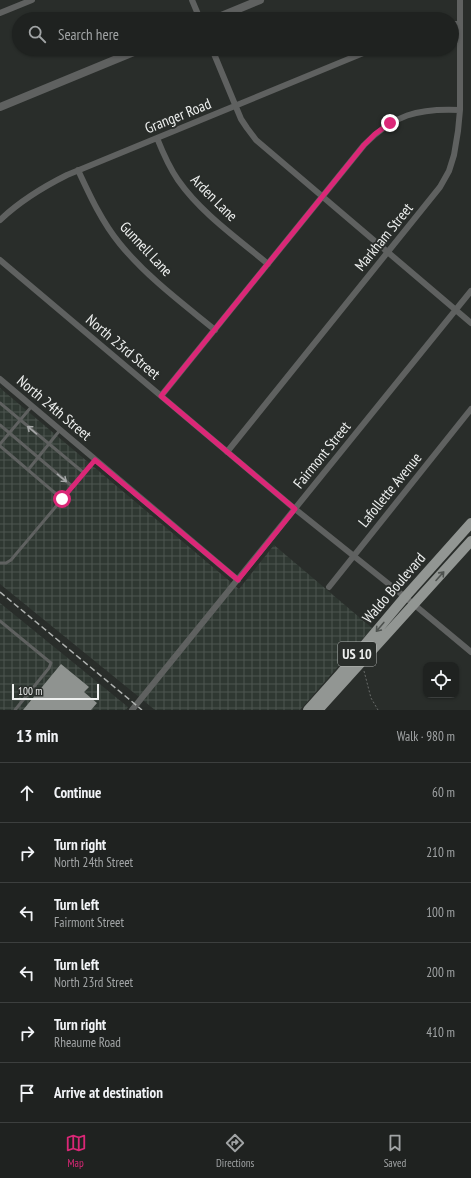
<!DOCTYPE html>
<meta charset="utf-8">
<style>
:root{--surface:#1f2220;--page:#272a29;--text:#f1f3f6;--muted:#a1a4a5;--line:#3c3f3e;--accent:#db2777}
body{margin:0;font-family:"PT Sans Narrow",sans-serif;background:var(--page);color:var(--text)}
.controls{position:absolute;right:12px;bottom:12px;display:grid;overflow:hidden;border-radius:8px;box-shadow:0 1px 3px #0004}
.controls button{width:36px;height:36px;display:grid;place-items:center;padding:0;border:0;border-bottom:1px solid var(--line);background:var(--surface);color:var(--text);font:20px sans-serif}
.scale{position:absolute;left:12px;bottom:10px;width:87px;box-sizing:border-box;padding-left:4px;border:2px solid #eef0ef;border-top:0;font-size:11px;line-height:14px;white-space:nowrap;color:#eef0ef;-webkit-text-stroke:3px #292d2a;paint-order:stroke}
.stop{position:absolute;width:12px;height:12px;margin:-9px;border:3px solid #db2777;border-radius:50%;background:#fff}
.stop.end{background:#db2777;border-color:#fff;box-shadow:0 1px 4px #0008}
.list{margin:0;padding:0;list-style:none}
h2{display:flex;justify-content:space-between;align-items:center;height:52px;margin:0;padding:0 16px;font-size:17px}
h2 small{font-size:13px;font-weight:400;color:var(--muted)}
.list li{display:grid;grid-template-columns:26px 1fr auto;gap:12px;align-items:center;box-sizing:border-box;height:60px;padding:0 16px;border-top:1px solid var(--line)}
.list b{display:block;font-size:15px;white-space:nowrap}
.list p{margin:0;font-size:13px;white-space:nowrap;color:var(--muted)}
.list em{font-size:13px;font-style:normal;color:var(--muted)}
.icon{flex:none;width:22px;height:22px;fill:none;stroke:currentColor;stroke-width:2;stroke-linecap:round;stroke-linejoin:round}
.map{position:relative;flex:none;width:471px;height:710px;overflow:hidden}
.search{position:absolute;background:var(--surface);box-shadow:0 1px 3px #0004;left:12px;right:12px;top:12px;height:44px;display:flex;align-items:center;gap:10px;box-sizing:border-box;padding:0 14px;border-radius:22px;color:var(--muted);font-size:15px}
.sheet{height:412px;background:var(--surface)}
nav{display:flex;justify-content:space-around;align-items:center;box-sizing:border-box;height:56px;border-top:1px solid var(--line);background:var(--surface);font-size:11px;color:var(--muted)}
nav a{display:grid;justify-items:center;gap:2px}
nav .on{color:var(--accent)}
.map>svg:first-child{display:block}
.industrial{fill:url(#industrial-grid)}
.building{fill:#8f9390}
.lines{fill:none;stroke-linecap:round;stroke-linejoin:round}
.path{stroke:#686b69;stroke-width:1;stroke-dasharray:2 2;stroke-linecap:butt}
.service{stroke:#5f6160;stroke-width:3}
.minor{stroke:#5f6160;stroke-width:6}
.tertiary{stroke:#5f6160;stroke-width:8}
.primary{stroke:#929693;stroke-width:10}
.rail{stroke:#b0b3b1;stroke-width:1.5;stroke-dasharray:6 3;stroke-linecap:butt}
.oneway{stroke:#a6a8a8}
.oneway2{stroke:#4e524f}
.route{stroke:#db2777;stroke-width:5}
.labels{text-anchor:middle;stroke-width:4;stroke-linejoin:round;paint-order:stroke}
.shield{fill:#292d2a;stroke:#b3b6b4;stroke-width:1}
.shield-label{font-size:14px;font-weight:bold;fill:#eef0ef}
.street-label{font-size:15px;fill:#eef0ef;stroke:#292d2a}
</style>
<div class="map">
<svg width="471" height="710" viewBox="0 0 471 710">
<defs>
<pattern id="industrial-grid" width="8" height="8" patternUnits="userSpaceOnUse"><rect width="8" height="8" fill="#2f3832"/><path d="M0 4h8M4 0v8" fill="none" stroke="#4d5550"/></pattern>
</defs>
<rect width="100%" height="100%" fill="#292d2a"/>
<path class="industrial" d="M0,388L239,589L274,545L372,628L300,710H155L0,584Z
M0,603L128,707L126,710H0Z"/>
<path class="building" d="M61,664L89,687L84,692L97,703L91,710H23Z"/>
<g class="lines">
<path class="path" d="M364,671L371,698L378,710"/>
<path class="service" d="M0,403L84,473
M0,425L73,487
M0,444L32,406
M0,446L62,499
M28,470L60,430
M0,563H6L11,560L95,460
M0,621L51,663L49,668L15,710"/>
<path class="minor" d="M192,0L200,19
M0,13L32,0
M452,24H460
M212,49L241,119L247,128L256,140L471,323
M157,138C163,153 169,167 178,180C201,213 237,238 268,264
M78,170C90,196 102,222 120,244C147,277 182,303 215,330
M0,220C20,201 43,187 67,175L373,49
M0,260L295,509L405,597L471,652
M0,379L238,580
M161,396L364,145C393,115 418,108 460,110
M227,452L440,187L449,171L454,155L458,131L460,110V0
M329,587L471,409
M132,710L471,291"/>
<path class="tertiary" d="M214,19L260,0
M0,107L141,49"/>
<path class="primary" d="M308,710L341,673L405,597L471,523
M318,710L471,541"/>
<path class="rail" d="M0,592L142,710"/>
</g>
<defs><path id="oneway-shaft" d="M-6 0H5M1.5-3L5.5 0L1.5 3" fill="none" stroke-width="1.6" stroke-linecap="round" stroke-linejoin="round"/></defs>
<g class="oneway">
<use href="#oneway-shaft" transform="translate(32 430) rotate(-140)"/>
<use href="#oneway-shaft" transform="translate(62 478) rotate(40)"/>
</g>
<g class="oneway2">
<use href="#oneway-shaft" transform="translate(440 576) rotate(-48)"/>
<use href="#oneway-shaft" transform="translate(380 627) rotate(130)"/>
</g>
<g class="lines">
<path class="route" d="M62,499L95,460L238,580L295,509L161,396L364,145L375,134L390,123"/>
</g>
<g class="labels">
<rect class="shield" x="338" y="642" width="38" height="24" rx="3"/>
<g class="shield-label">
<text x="357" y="659">US 10</text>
</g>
<g class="street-label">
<text transform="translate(178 116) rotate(-22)" y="5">Granger Road</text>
<text transform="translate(214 198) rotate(45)" y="5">Arden Lane</text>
<text transform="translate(384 237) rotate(-51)" y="5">Markham Street</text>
<text transform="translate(146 249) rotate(47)" y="5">Gunnell Lane</text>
<text transform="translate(123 347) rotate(40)" y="5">North 23rd Street</text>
<text transform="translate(54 408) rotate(40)" y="5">North 24th Street</text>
<text transform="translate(322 455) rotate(-51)" y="5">Fairmont Street</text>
<text transform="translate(390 490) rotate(-51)" y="5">Lafollette Avenue</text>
<text transform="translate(394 588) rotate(-49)" y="5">Waldo Boulevard</text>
</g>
</g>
</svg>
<div class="controls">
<button><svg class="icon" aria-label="locate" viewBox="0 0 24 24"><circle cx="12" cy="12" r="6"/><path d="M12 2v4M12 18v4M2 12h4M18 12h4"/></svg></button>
</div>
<div class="scale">100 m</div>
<div class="stop" style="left:62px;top:499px"></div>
<div class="stop end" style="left:390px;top:123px"></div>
<div class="search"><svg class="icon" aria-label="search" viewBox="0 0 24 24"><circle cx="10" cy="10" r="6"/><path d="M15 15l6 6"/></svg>Search here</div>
</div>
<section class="sheet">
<h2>13 min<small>Walk · 980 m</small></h2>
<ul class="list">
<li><svg class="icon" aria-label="ahead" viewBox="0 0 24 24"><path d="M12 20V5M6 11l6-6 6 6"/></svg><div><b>Continue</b></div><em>60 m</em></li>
<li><svg class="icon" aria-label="right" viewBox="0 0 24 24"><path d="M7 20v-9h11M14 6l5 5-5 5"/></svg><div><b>Turn right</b><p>North 24th Street</p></div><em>210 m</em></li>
<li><svg class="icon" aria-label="left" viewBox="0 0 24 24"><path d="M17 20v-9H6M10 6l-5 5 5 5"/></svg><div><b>Turn left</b><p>Fairmont Street</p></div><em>100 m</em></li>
<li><svg class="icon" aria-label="left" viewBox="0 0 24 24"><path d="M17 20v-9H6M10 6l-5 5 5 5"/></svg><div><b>Turn left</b><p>North 23rd Street</p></div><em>200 m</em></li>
<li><svg class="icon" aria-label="right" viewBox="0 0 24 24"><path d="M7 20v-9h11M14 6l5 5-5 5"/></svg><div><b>Turn right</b><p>Rheaume Road</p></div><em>410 m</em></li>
<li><svg class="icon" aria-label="arrive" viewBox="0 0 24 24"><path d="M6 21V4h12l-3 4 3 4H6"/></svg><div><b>Arrive at destination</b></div></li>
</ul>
</section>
<nav>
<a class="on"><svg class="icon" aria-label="map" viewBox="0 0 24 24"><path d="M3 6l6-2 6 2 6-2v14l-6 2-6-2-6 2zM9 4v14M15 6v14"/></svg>Map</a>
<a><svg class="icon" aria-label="directions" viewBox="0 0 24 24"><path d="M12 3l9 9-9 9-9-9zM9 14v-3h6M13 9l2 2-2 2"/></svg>Directions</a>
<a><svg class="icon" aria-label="saved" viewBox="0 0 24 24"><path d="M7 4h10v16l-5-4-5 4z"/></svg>Saved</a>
</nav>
